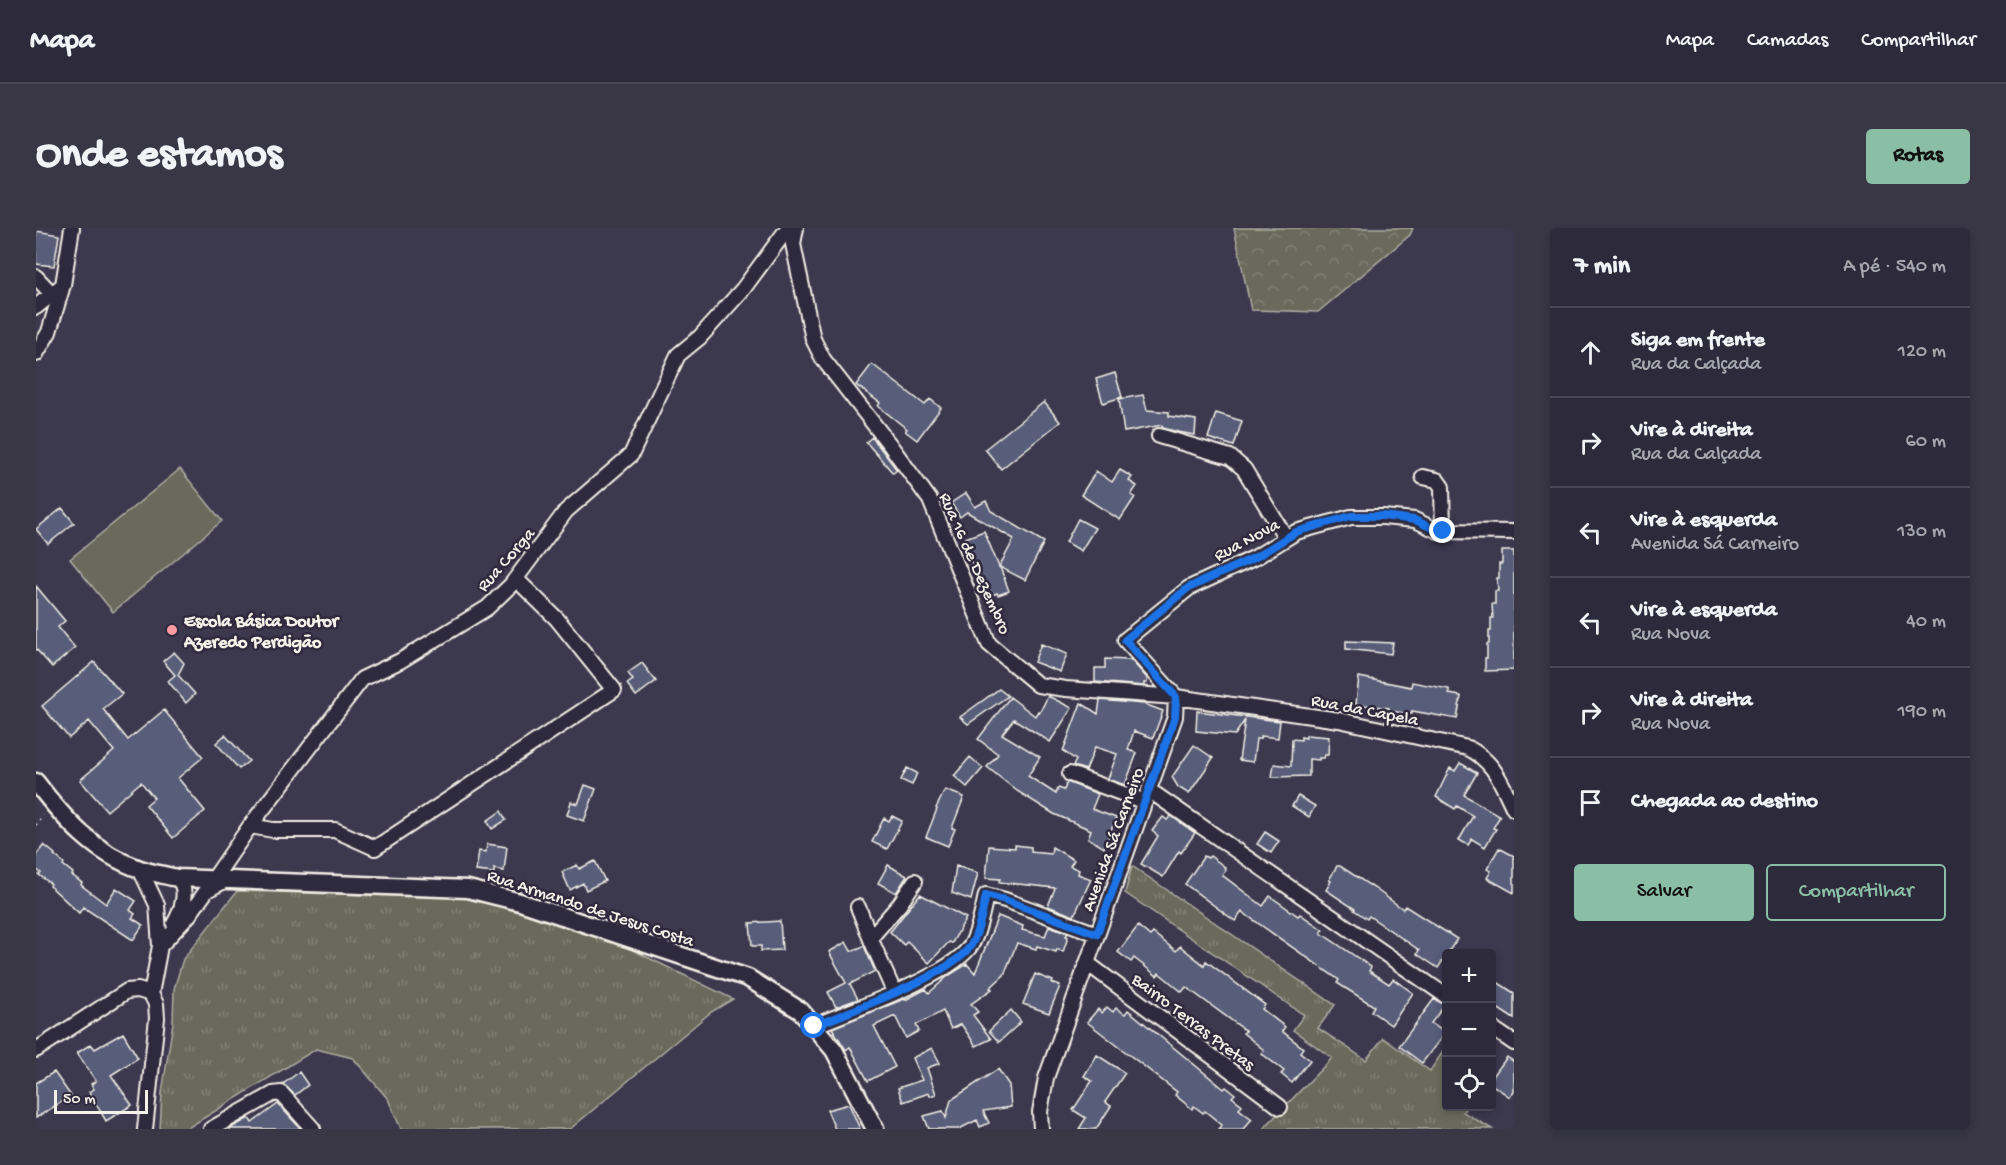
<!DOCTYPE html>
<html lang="pt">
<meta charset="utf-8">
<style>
:root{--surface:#2d2b3b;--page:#393746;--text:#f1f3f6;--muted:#a7a7af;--line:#484755;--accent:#8abfa5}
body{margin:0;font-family:"Gochi Hand",sans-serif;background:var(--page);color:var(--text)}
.controls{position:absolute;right:18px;bottom:18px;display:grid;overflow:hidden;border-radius:6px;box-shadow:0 3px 9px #0003}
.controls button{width:54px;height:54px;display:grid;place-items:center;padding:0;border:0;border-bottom:2px solid var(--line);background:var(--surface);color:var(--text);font:30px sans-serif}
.scale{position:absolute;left:18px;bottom:15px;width:94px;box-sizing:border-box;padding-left:6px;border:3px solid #f4f1e8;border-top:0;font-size:16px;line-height:21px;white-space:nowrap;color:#f4f1e8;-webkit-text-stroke:4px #2f2a3d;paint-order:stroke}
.stop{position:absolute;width:18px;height:18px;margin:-14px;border:4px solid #1a73e8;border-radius:50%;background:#fff}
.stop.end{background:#1a73e8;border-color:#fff;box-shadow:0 2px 6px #0008}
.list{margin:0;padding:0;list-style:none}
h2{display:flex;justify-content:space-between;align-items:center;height:78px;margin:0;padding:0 24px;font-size:26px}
h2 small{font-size:20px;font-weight:400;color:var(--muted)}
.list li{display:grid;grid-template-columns:39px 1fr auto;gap:18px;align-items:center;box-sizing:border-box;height:90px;padding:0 24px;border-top:2px solid var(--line)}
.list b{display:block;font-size:22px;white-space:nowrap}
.list p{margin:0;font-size:20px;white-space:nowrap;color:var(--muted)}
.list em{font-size:20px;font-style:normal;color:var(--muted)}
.actions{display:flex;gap:12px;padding:18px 24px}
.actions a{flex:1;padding:14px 0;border:2px solid var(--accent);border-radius:6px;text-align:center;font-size:21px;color:var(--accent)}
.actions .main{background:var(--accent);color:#111}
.icon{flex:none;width:33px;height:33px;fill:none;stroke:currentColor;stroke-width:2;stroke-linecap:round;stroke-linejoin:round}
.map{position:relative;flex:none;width:1478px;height:901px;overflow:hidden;border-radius:6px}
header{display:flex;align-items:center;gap:36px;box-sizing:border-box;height:84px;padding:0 30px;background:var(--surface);border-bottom:2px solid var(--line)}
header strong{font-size:28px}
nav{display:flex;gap:33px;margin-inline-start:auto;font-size:21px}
.intro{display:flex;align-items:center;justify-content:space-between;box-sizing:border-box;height:144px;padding:0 36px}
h1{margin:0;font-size:42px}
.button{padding:15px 27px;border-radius:6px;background:var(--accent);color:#111;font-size:21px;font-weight:700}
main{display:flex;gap:36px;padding:0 36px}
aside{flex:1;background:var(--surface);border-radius:6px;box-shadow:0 3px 9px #0003}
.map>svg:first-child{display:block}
.grass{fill:url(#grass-tufts);stroke:#afaea2;stroke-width:1.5}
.forest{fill:url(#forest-crowns);stroke:#afaea2;stroke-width:1.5}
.pitch{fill:#6a6b5c;stroke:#afaea2;stroke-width:1.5}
.building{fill:#595d7a;stroke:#f4f1e8;stroke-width:1.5}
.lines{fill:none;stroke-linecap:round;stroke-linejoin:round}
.minor-casing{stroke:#f4f1e8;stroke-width:18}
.tertiary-casing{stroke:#f4f1e8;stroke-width:21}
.path{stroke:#f4f1e8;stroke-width:2;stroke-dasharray:1.5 4.5;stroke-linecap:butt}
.minor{stroke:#2f2a3d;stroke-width:14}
.tertiary{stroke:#2f2a3d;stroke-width:16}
.route{stroke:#1a73e8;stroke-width:8}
.poi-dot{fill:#ff9aa2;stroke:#2f2a3d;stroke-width:2}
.labels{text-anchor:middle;stroke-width:5;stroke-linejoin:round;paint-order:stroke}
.street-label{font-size:18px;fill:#f4f1e8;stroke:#2f2a3d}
.poi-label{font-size:18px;font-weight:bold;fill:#f4f1e8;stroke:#2f2a3d;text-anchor:start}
</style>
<header>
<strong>Mapa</strong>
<nav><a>Mapa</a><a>Camadas</a><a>Compartilhar</a></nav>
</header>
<div class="intro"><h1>Onde estamos</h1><a class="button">Rotas</a></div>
<main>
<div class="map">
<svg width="1478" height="901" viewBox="0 0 1478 901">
<defs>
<pattern id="grass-tufts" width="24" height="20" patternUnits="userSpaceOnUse" patternTransform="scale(1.5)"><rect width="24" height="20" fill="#6a6b5c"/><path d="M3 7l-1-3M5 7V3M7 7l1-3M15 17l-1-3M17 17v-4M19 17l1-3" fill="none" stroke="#808173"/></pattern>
<pattern id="forest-crowns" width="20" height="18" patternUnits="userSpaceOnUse" patternTransform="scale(1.5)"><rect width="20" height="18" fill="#6a6b5c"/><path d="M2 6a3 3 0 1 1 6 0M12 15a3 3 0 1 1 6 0" fill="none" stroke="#808173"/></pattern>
</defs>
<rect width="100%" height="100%" fill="#3c394f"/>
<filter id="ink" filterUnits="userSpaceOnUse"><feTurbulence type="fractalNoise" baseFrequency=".0167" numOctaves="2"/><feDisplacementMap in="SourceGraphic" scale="12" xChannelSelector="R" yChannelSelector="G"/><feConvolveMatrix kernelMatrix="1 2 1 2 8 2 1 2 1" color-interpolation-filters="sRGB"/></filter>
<g filter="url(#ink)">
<path class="grass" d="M1096,638L1299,777L1282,800L1330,832L1347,810L1394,843L1410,819V878L1430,879L1427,884L1456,901H1227L1296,830L1257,802L1268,787L1089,665Z
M201,663L431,670L529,689L697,771L675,784L534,901H365L352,871L317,830L280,821L150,901H124L126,865L137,794L138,761L147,731Z"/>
<path class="forest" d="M1198,0H1377L1374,7L1282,84L1215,82Z"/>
<path class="pitch" d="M144,241L186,293L77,384L34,331Z"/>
<path class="building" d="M0,3L23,7L18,38L0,36Z
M836,136L889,177L894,171L905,180L881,212L869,203L871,201L842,178L844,175L820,157Z
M1079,145L1086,169L1067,175L1060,151Z
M1107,167L1111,182L1133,184V188L1160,192L1159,207L1142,204L1127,200L1126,197L1088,204L1083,171Z
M1008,174L1024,194L965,241L949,221Z
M1180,185L1206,193L1198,218L1172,210Z
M836,209L861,242L857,245L830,214Z
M1084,242L1096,249L1093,253L1101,258L1095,267L1099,269L1084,292L1045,267L1060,243L1076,254Z
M930,265L939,279L950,273L955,283L1008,314L989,352L964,339L973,363L962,367L961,365L949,370L927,311L948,303L963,339L978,311L931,284L924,289L915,275Z
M26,280L38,295L12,316L0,301Z
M1042,291L1059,300L1045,323L1030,314Z
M1466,323H1478V442L1449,443V430H1451V416H1453V403H1455V390H1457L1456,376H1459V363H1462L1461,350H1463V336H1466Z
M0,358L29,393L22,399L39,420L16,439L0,421Z
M1310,413L1357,415L1355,426L1310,421Z
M1005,416L1031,426L1024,444L998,434Z
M138,424L148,435L142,447L159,466L150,475L132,453L139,447L127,433Z
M1069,431L1095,432L1111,450V455H1108V458L1059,454V440H1069Z
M58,434L86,466L67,481L92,512L128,482L167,529L142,550L169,583L137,610L110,577L118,570L105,554L71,583L44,552L78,523L53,493L33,510L6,478Z
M606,435L620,453L600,468L591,456L597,452L592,445Z
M1323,449L1375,459L1376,454L1413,461V466L1425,468L1421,491L1376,483V486L1353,483V480L1320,476Z
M963,461L972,468L932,496L924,489Z
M1012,468L1036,480L1014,514L978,491L966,506L1004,529L992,548L1020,566L1022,560L1028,562L1031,554L1062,566L1056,581L1080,590L1068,620L1052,610L1055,602L1018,586L981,563L951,539L962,526L942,511L974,469L999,488L1002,483L1004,484Z
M1064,472L1108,476L1127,483L1117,510L1098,503L1092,522L1101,525L1089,557L1072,551L1081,526L1059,519L1050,542L1037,538L1040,532L1027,523L1045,475L1062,486Z
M1161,483L1244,493L1242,510L1225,508L1224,511H1220L1217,534L1203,532L1209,492L1199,507L1160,503Z
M189,507L213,533L203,541L180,515Z
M1270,507L1293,509L1292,527H1289L1288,530H1283V532L1273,531V548L1236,549L1238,536L1255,538L1256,511L1265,512V509L1270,510Z
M1158,517L1177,530L1153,566L1142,559L1136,549Z
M934,529L947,540L931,559L918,548Z
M1424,535L1441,545L1428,567L1464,588L1457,600L1460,601L1449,619L1436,611L1432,617L1423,612L1437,588L1421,578L1419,581L1400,569L1414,540L1419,543Z
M871,540L881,545L876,557L865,552Z
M549,557L560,561L548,593L531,587L535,574L542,576Z
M909,562L928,569L916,600L919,601L912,618L890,609L901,581L900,580Z
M1262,568L1279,578L1273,589L1256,578Z
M465,583L470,592L456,601L451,593Z
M856,588L866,593L851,621L836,614L848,590L853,593Z
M1135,588L1159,605L1145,625L1143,623L1127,649L1105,636L1122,608L1116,603L1127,589L1131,592Z
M1229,604L1243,613L1235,625L1221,616Z
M451,616L471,619L468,643L458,641V645L440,643L443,623L450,624Z
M8,617L19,626L18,627L28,635L27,637L37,645L36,647L46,655L45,657L70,676L80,660L100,673L94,682L99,686L96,690L107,697L97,712L47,679L43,685L14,658L15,656L3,647L5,645L0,641V627Z
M979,617L995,619V624L1015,626L1016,619L1038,632L1034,638L1043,642L1042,646L1055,651L1038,688L1012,678L1019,660L963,654L964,651L950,650L953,618L979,620Z
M1463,620L1478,628V665L1451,650L1455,643L1451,641Z
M1168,628L1172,630L1174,628L1189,639L1188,640L1190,642L1186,647L1227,678L1234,668L1262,688L1264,686L1287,702L1285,705L1335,739L1333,743L1353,756L1357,751L1377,765L1355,797L1335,783L1338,778L1301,755L1303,752L1206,684L1199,693L1149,656Z
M559,633L569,653L550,662L547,655L534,662L526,644L541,637L543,641Z
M852,637L871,648L860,665L842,655Z
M920,638L942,645L935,672L916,665Z
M1301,638H1304L1338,660L1367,681L1369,678L1421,711L1402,740L1381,726L1383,722L1333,688L1331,691L1318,682L1319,681L1290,662L1295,653L1293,652Z
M884,666L930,690L916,715L913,714L893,735L871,714L868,717L854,704Z
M962,688L987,698L986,702L1009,708L1013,698L1032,705L1030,708L1032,709L1027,724L1021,721L1020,724L1001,718L1000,721L981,715L968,747L954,760L956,761L935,776L942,784L937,787L955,811L940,818L925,796L915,801L907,783L880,797L883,803L870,810L859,788L838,798L859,839L832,853L814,819L810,822L796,800L868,771L869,772L890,761L893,765L912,748L931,736L939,745Z
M744,693L746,722L725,723V718H716L714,695Z
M1102,698L1114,708L1117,705L1140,723L1144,718L1168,737L1170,733L1229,777L1226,781L1249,799L1246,803L1267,820L1264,824L1274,832L1256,855L1245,846L1248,843L1225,825L1228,822L1207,805L1210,803L1150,759L1146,764L1123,745L1121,748L1098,730L1095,734L1082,724Z
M810,714L815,723L828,718L839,743L814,756L822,771L800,779L792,764L810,755L793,724Z
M999,746L1017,753L1016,755L1024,758L1013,785L987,776Z
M1455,750L1478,765V791L1455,776Z
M1398,771L1409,777L1395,795L1409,805L1386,835L1363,818Z
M1071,779L1077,784L1080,780L1089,786L1092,782L1188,861L1190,859L1199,866L1196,869L1206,877L1203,881L1216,891L1207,901H1182L1186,897L1169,883L1167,885L1158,878L1156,881L1139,867L1141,864L1051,794L1062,781L1066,785Z
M975,782L985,794L963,814L953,803Z
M87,805L102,830L75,847L96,877L70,893L53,864L58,861L55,856L60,853L41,825L55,816L59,821Z
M896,820L904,835L891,840L900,866L894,868L893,865L867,874L862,860L886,852L876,830Z
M1061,827L1089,845L1069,874L1075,878L1060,901H1043L1050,890L1037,882L1056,853L1048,848Z
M1471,829L1478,834V864L1474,869L1455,856V851Z
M962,841L973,857L975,879L947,883L953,895L944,899L941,892L923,901H893L888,888L907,883L910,890L915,872Z
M18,844L35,868L0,890V855Z
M263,844L272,857L259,867L247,856Z
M242,876L265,901H193L213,890L216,895Z
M813,876L824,901H799L791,882Z"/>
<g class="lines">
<defs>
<path id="minor" d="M760,0L757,16L777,111L787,131L854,217L894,272L953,416L1002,457L1030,461L1140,469L1303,492L1432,520C1459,534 1465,555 1478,581
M0,49L16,66
M0,79L27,57L36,0
M0,126L13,104L27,57
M1123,208L1194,229L1208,241L1250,310
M1387,249L1401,252L1406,259L1407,303
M1140,469L1089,412L1153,360L1220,329L1260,304L1315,289H1347L1379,292L1402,303L1478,304
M1034,546L1109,574
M1113,562L1410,768
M214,598L237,602H299L339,620L578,462L521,391L480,351
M104,641L121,677L124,718
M177,652L214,598L326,451L364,433L451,380L475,357L530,283L595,227L642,127L664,109L707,61L752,0
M822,679L836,714
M138,696C145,684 154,661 141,650
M1051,735L1244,879
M858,764L836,714V708L863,677L879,653
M778,798C816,782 909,750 933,720C942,709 947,681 950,667L969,672L1061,706
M1456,800L1478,815
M0,822L91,763L102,762L115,766
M109,901L121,790L120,776L115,766L124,718L153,687L171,662L190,652
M175,901L237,866L245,865L277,901
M1005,901L1004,884L1010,850L1139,489L1140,469"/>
<path id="tertiary" d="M0,554C28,591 59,626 104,641C116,645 129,647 141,650L432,661L484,674L712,750L765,783L798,822L839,901"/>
</defs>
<use href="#minor" class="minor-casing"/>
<use href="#tertiary" class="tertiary-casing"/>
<path class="path" d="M0,597L7,587"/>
<use href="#minor" class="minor"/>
<use href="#tertiary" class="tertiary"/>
</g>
</g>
<g class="lines" filter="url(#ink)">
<path class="route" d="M778,798C817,782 908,750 933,720C942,709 947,681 950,667L969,672L1061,706L1139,489L1140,469L1089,412L1152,360L1220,329L1260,304L1315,288H1347L1379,292L1402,303H1407"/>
</g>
<circle class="poi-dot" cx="136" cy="402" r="6"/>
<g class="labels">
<g class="street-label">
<text transform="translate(1210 311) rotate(-28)" y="6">Rua Nova</text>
<text transform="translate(469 331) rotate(-49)" y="6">Rua Corga</text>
<text transform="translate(940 335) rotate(66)" y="6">Rua 16 de Dezembro</text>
<text transform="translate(1329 481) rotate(11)" y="6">Rua da Capela</text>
<text transform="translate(1076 611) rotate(-70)" y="6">Avenida Sá Carneiro</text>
<text transform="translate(555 679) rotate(18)" y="6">Rua Armando de Jesus Costa</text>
<text transform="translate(1158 793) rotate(37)" y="6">Bairro Terras Pretas</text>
</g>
<g class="poi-label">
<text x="148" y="398">Escola Básica Doutor<tspan x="148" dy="21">Azeredo Perdigão</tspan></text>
</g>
</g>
</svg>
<div class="controls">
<button>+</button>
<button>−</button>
<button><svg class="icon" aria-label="locate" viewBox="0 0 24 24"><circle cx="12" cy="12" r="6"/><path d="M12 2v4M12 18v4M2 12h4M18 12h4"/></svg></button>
</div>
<div class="scale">50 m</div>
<div class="stop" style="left:778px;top:798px"></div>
<div class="stop end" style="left:1407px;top:303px"></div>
</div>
<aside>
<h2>7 min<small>A pé · 540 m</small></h2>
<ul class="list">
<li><svg class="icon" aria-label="ahead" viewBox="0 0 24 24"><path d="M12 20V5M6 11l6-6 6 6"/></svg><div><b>Siga em frente</b><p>Rua da Calçada</p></div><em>120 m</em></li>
<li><svg class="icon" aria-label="right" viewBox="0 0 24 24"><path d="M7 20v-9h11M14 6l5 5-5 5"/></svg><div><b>Vire à direita</b><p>Rua da Calçada</p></div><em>60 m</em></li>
<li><svg class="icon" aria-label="left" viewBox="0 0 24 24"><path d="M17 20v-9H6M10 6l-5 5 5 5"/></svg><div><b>Vire à esquerda</b><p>Avenida Sá Carneiro</p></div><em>130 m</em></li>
<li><svg class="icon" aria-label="left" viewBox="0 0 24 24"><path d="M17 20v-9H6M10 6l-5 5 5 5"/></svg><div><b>Vire à esquerda</b><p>Rua Nova</p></div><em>40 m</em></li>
<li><svg class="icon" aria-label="right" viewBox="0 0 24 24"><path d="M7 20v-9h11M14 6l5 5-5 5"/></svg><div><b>Vire à direita</b><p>Rua Nova</p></div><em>190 m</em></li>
<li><svg class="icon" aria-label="arrive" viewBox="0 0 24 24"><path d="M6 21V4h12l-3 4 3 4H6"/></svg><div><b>Chegada ao destino</b></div></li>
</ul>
<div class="actions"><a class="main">Salvar</a><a>Compartilhar</a></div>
</aside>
</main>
